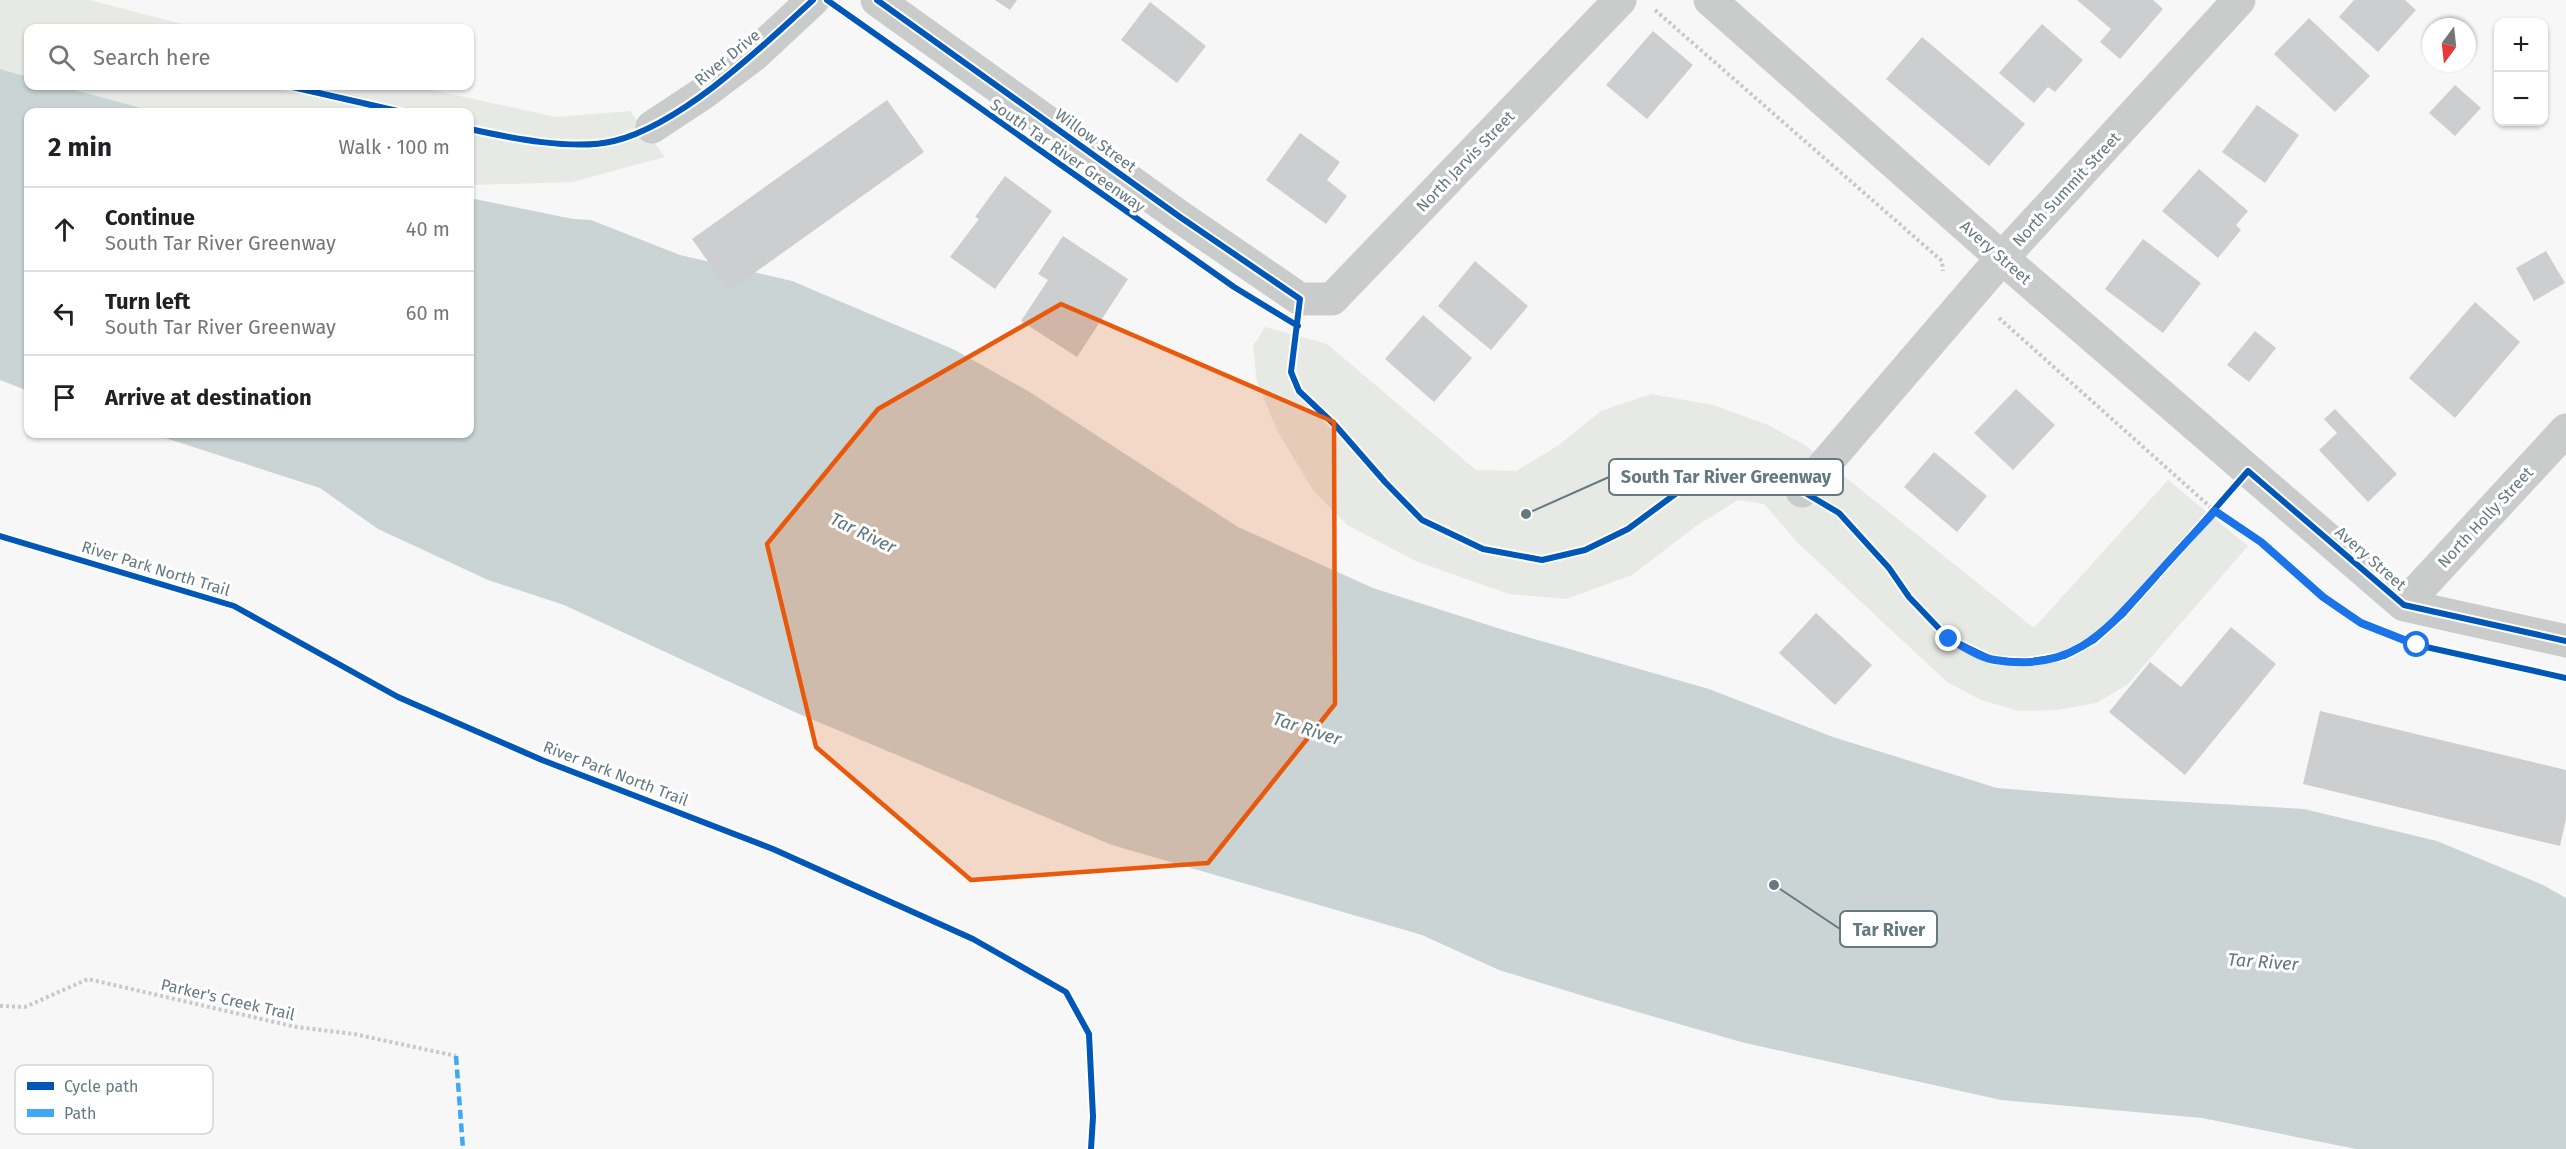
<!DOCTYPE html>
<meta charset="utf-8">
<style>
:root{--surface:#fff;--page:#f2f2f2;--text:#202124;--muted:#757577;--line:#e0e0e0}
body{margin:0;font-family:"Fira Sans",sans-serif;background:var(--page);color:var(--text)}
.controls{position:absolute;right:18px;top:18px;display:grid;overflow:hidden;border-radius:12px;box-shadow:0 2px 4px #0004}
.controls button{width:54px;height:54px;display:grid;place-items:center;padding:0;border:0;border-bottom:2px solid var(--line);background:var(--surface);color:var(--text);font:30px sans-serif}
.compass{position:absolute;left:2422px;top:18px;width:54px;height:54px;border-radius:50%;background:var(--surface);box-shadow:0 2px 4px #0004;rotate:195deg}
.stop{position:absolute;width:18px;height:18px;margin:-14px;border:4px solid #1a73e8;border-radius:50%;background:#fff}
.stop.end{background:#1a73e8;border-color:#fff;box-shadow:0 2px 6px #0008}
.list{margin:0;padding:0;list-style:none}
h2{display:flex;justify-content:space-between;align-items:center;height:78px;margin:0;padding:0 24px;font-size:26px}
h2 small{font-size:20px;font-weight:400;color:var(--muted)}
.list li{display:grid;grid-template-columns:39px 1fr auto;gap:18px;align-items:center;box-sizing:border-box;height:84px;padding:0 24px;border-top:2px solid var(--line)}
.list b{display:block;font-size:22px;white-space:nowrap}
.list p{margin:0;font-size:20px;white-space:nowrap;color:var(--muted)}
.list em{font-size:20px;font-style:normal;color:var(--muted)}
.icon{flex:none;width:33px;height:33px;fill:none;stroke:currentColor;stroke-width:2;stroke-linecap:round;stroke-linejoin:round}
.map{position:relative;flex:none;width:2566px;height:1149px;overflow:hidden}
.search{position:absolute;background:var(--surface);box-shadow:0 2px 4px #0004;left:24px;top:24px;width:450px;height:66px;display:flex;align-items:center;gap:15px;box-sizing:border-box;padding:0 21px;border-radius:12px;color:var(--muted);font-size:22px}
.panel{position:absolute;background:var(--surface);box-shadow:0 2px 4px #0004;left:24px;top:108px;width:450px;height:330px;border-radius:12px}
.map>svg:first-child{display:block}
.green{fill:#e6e9e4}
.water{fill:#cad4d5}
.building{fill:#cccecf}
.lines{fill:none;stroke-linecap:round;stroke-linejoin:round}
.path{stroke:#c8c9ca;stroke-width:4;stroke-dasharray:3 3;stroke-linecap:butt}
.minor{stroke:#cacccc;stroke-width:33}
.quiet{stroke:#3fa9f5;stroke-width:4.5;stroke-dasharray:9 4.5;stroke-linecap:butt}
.cycleway-casing{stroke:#fff;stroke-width:10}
.cycleway{stroke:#0057b8;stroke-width:6}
.route{stroke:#1a73e8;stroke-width:8}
.marked{fill:#e8590c;fill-opacity:0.2;stroke:#e8590c;stroke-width:4.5;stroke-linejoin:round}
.labels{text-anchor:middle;stroke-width:6;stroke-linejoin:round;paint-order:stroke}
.street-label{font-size:16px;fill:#647980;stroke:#fff}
.water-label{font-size:18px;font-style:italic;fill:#5e787b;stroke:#fff}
.key{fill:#fff;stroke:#d0d7d9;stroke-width:1.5}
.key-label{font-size:16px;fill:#647980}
.leader{fill:none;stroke:#647980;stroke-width:2}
.callout-dot{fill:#647980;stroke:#fff;stroke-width:2}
.callout{fill:#fff;stroke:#647980;stroke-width:2}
.callout-label{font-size:18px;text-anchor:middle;font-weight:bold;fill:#647980}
</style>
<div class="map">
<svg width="2566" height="1149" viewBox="0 0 2566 1149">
<rect width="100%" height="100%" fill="#f7f7f7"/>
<path class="green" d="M0,0H89L198,28H28V77L0,69Z
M60,86H414L556,117L630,111L665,157L572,182L470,185V112H156Z
M1265,327L1327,344L1476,470L1516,471L1559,445L1601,411L1651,394L1713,405L1768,425L1805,445L2034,628L2168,480L2248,546L2127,685L2096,703L2057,710L2019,711L1981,700L1947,682L1798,543L1764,504L1738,500L1696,526L1632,575L1566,599L1509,594L1418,562L1347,525L1313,490L1278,432L1257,382L1253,346Z"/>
<path class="water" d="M0,69L28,77V86H60L156,112H28V391L0,380Z
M470,198L573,219L591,220L680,255L792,281L955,350L1028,391L1238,527L1373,588L1510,632L1709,689L1833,737L1997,788L2118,798L2304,809L2437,841L2543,885L2566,898V1149H2356L2202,1118L2001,1100L1741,1042L1600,1001L1499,970L1422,935L1112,845L799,714L564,605L488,580L378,529L320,488L153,434H470Z"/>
<path class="building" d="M995,0H1017L1010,10Z
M2077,0H2153L2163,9L2120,59L2100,42L2111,29Z
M2354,0H2405L2416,10L2378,52L2339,17Z
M1150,2L1206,46L1177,83L1121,40Z
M2309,18L2370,76L2335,112L2274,54Z
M2042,24L2083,60L2055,92L2048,87L2034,103L1999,73Z
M1653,31L1693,65L1647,119L1606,85Z
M1922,37L2025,124L1989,166L1886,79Z
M2455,85L2481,108L2455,136L2429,113Z
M887,100L924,152L729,291L692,239Z
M2257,105L2299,135L2265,183L2222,152Z
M1300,133L1340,162L1327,180L1347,196L1326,224L1266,180Z
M2199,169L2248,211L2236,225L2241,230L2218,258L2162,211Z
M1005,176L1052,211L995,289L950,257L979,219L975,217Z
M1063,236L1128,279L1077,357L1021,321L1048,280L1038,274Z
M2143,239L2201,283L2163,333L2105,289Z
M2546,251L2565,283L2534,301L2516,268Z
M1475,261L1528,306L1491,350L1438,306Z
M2475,302L2520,342L2455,418L2409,378Z
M1423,315L1472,358L1434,402L1385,359Z
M2255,331L2276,348L2249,382L2227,365Z
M2016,389L2055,425L2013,470L1974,433Z
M2335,409L2397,474L2368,502L2319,450L2337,433L2324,419Z
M1934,452L1987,496L1957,532L1904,487Z
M1816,613L1872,665L1835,705L1779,653Z
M2231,627L2276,664L2185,775L2109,712L2150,662L2181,687Z
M2320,711L2566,770V819L2560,846L2303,784Z"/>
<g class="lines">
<path class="path" d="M1655,10L1942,261L1943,271
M1999,318L2215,511
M0,1006L25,1007L88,979L296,1027L354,1034L456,1056"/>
<path class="minor" d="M877,0L1180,217L1300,299H1332L1620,0
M1710,0L2002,258L2404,605L2566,641
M652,127L702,94L755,54L813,0
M1802,491L2002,258L2239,0
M2404,605L2566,430"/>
<path class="quiet" d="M456,1056L463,1149"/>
<defs>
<path id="cycleway" d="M827,0L1234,287L1298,326
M877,0L1180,217L1300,299L1291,372L1299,391L1336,426L1385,482L1422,520L1483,549L1542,560L1585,550L1628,529L1697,478L1735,463L1769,465L1802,491L1839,513L1889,568L1909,597L1949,639L1993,660L2026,662L2064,656L2094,640L2123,614L2248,471L2404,605L2566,641
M288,86L402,112
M470,129C510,138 574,151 614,141C682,124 761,48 813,0
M2215,511L2261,542L2323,597L2361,623L2417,645L2566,678
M0,536L234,606L398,697L542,760L773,849L973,939L1066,992L1089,1034L1093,1117L1091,1149"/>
</defs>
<use href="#cycleway" class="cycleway-casing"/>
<use href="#cycleway" class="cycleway"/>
</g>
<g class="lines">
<path class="route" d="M1949,639C1963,646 1980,658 1995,660C2073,673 2106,631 2153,579C2173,556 2194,534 2215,511L2261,542L2323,597L2361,623L2417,645"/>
</g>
<path class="marked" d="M1061,304L1334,422L1335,704L1208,863L971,880L816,747L767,544L878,409Z"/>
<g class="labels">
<g class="street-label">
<text transform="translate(727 57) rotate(-39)" y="6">River Drive</text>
<text transform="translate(1096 140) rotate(36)" y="6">Willow Street</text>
<text transform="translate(1068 155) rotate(35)" y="6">South Tar River Greenway</text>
<text transform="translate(1465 161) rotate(-46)" y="6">North Jarvis Street</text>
<text transform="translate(2066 189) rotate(-47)" y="6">North Summit Street</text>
<text transform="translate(1996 252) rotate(41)" y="6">Avery Street</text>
<text transform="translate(2485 517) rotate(-47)" y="6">North Holly Street</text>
<text transform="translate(2371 558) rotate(41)" y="6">Avery Street</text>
<text transform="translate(156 568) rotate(17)" y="6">River Park North Trail</text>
<text transform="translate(616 773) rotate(21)" y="6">River Park North Trail</text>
<text transform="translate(228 999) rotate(13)" y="6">Parker's Creek Trail</text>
</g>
<g class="water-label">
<text transform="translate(863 533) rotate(26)" y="6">Tar River</text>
<text transform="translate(1307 729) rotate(18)" y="6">Tar River</text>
<text transform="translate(2263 962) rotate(4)" y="6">Tar River</text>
</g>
</g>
<rect x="15" y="1065" width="198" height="69" rx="9" class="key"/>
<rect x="27" y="1082" width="27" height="8" fill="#0057b8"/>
<rect x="27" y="1109" width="27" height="8" fill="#3fa9f5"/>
<g class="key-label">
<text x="64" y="1092">Cycle path</text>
<text x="64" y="1119">Path</text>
</g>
<path class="leader" d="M1526 514L1609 477M1774 885L1840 929"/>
<g class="callout-dot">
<circle cx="1526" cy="514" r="6"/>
<circle cx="1774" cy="885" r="6"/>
</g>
<g class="callout">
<rect x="1609" y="459" width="234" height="36" rx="6"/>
<rect x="1840" y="911" width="97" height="36" rx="6"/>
</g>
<g class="callout-label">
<text x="1726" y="483">South Tar River Greenway</text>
<text x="1889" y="936">Tar River</text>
</g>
</svg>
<div class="controls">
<button>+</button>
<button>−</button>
</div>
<svg class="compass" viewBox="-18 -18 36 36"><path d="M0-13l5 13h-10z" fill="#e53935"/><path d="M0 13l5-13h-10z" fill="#757577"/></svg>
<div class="stop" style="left:2417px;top:645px"></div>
<div class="stop end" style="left:1949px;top:639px"></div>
<div class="search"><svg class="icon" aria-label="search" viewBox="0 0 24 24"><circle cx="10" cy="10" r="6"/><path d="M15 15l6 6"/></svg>Search here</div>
<section class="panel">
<h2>2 min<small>Walk · 100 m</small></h2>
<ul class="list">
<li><svg class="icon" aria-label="ahead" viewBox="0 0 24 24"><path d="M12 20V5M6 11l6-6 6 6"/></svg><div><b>Continue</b><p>South Tar River Greenway</p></div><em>40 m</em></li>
<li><svg class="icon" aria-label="left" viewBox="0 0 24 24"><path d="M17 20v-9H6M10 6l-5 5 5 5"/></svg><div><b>Turn left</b><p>South Tar River Greenway</p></div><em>60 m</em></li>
<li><svg class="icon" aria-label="arrive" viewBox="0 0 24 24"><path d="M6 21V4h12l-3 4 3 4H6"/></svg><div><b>Arrive at destination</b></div></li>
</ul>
</section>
</div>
